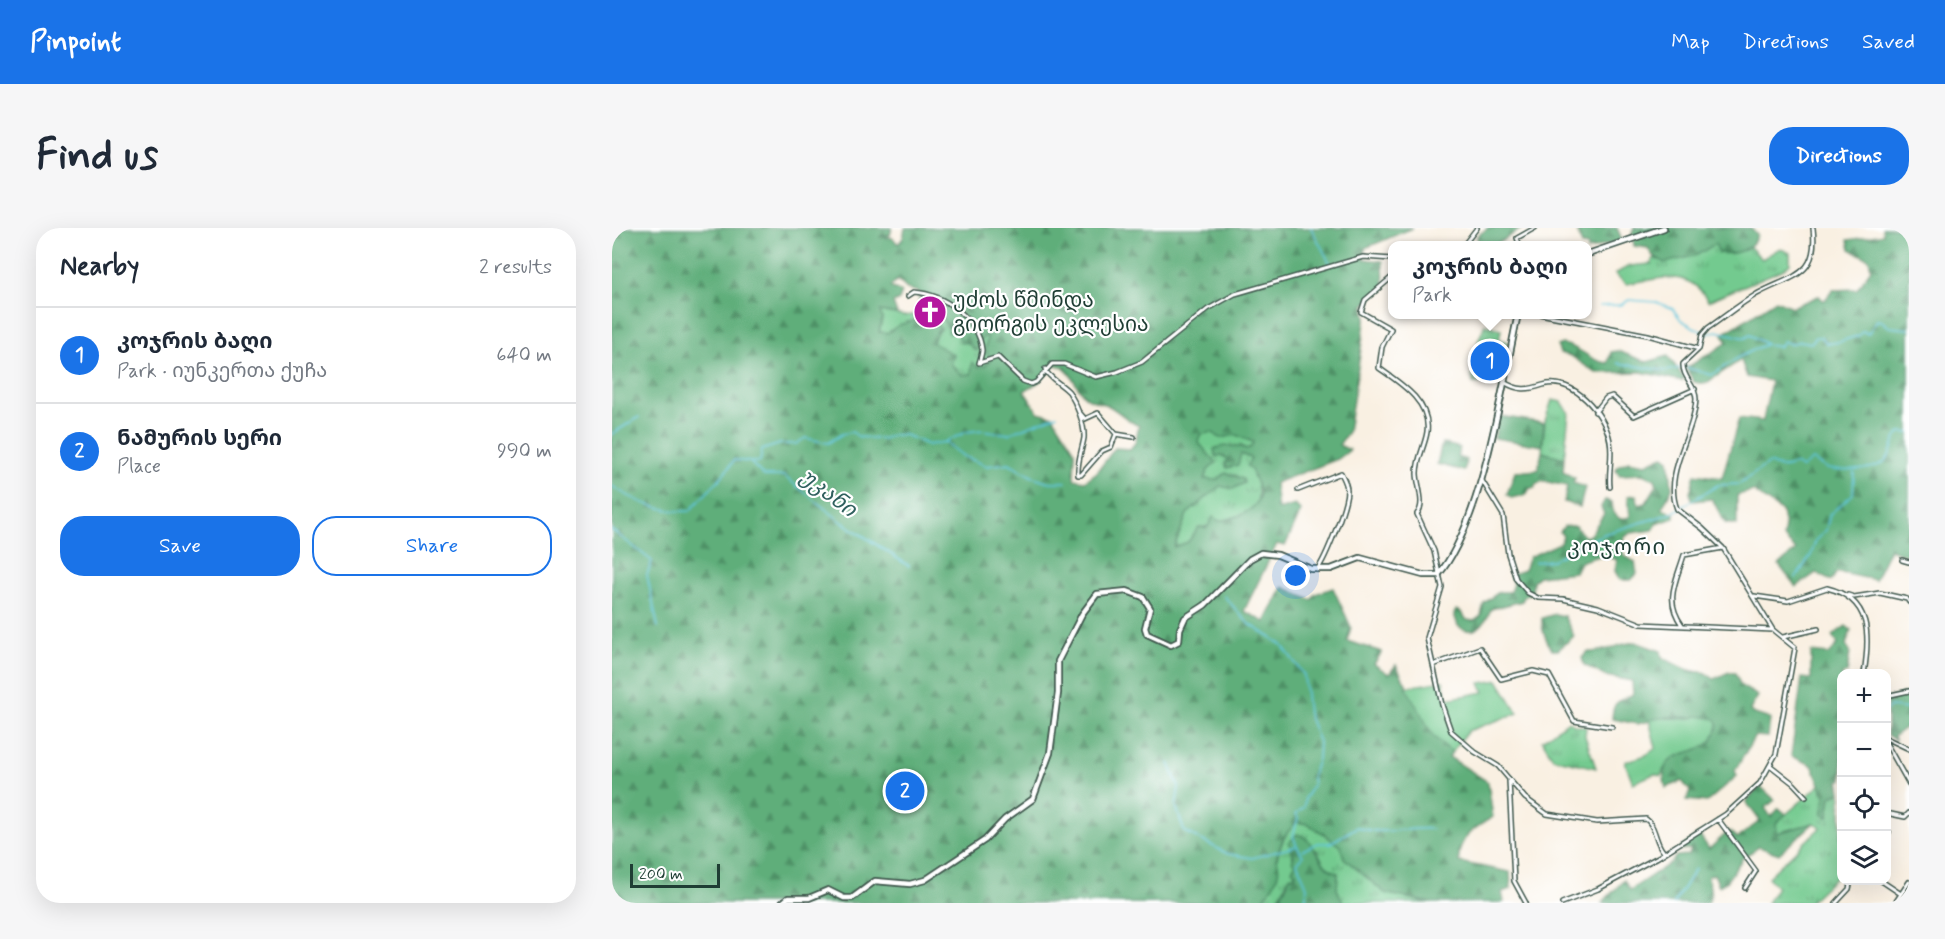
<!DOCTYPE html>
<meta charset="utf-8">
<style>
:root{--surface:#fff;--page:#f6f6f7;--text:#1f2937;--muted:#747a83;--line:#e0e1e3;--accent:#1a73e8}
body{margin:0;font-family:Mynerve,"Noto Sans Georgian",sans-serif;background:var(--page);color:var(--text)}
.controls{position:absolute;right:18px;bottom:18px;display:grid;overflow:hidden;border-radius:12px;box-shadow:0 6px 24px #0002}
.controls button{width:54px;height:54px;display:grid;place-items:center;padding:0;border:0;border-bottom:2px solid var(--line);background:var(--surface);color:var(--text);font:30px sans-serif}
.scale{position:absolute;left:18px;bottom:15px;width:90px;box-sizing:border-box;padding-left:6px;border:3px solid #1f3d34;border-top:0;font-size:16px;line-height:21px;white-space:nowrap;color:#1f3d34;-webkit-text-stroke:4px #fff;paint-order:stroke}
.you{position:absolute;left:684px;top:348px;width:21px;height:21px;margin:-15px;border:4px solid #fff;border-radius:50%;background:#1a73e8;box-shadow:0 0 0 9px #1a73e833}
.badge{display:grid;place-items:center;width:39px;height:39px;border-radius:50%;background:var(--accent);color:#fff;font-size:20px;font-weight:700}
.pin{position:absolute;translate:-50% -50%;border:3px solid #fff;box-shadow:0 2px 6px #0006}
.popup{position:absolute;left:776px;top:13px;width:204px;height:78px;box-sizing:border-box;display:grid;place-content:center;border-radius:12px;background:var(--surface);filter:drop-shadow(0 2px 4px #0005);font-size:20px;white-space:nowrap;color:var(--muted)}
.popup b{font-size:22px;color:var(--text)}
.popup::after{content:'';position:absolute;left:50%;top:100%;margin-left:-12px;border:12px solid transparent;border-top-color:var(--surface)}
.list{margin:0;padding:0;list-style:none}
h2{display:flex;justify-content:space-between;align-items:center;height:78px;margin:0;padding:0 24px;font-size:26px}
h2 small{font-size:20px;font-weight:400;color:var(--muted)}
.list li{display:grid;grid-template-columns:39px 1fr auto;gap:18px;align-items:center;box-sizing:border-box;height:96px;padding:0 24px;border-top:2px solid var(--line)}
.list b{display:block;font-size:22px;white-space:nowrap}
.list p{margin:0;font-size:20px;white-space:nowrap;color:var(--muted)}
.list em{font-size:20px;font-style:normal;color:var(--muted)}
.actions{display:flex;gap:12px;padding:18px 24px}
.actions a{flex:1;padding:14px 0;border:2px solid var(--accent);border-radius:24px;text-align:center;font-size:21px;color:var(--accent)}
.actions .main{background:var(--accent);color:#fff}
.icon{flex:none;width:33px;height:33px;fill:none;stroke:currentColor;stroke-width:2;stroke-linecap:round;stroke-linejoin:round}
.map{position:relative;flex:none;width:1297px;height:675px;overflow:hidden;border-radius:24px}
header{display:flex;align-items:center;gap:36px;box-sizing:border-box;height:84px;padding:0 30px;background:var(--accent);color:#fff}
header strong{font-size:28px}
nav{display:flex;gap:33px;margin-inline-start:auto;font-size:21px}
.intro{display:flex;align-items:center;justify-content:space-between;box-sizing:border-box;height:144px;padding:0 36px}
h1{margin:0;font-size:42px}
.button{padding:15px 27px;border-radius:24px;background:var(--accent);color:#fff;font-size:21px;font-weight:700}
main{display:flex;gap:36px;padding:0 36px}
aside{flex:1;background:var(--surface);border-radius:24px;box-shadow:0 6px 24px #0002}
.map>svg:first-child{display:block}
.grass{fill:url(#grass-tufts);stroke:#498462;stroke-width:1.5}
.forest{fill:url(#forest-firs);stroke:#3e7657;stroke-width:1.5;fill-rule:evenodd}
.park{fill:url(#park-crowns);stroke:#498462;stroke-width:1.5}
.garden{fill:#73ca8f;stroke:#498462;stroke-width:1.5}
.lines{fill:none;stroke-linecap:round;stroke-linejoin:round}
.stream{stroke:#61c7de;stroke-width:1.5}
.minor-casing{stroke:#40584e;stroke-width:6}
.major-casing{stroke:#40584e;stroke-width:8}
.minor{stroke:#fff;stroke-width:3}
.major{stroke:#fff;stroke-width:4.5}
.labels{text-anchor:middle;stroke-width:4.5;stroke-linejoin:round;paint-order:stroke}
.poi-label{font-size:21px;fill:#1f3d34;stroke:#fff;text-anchor:start}
.water-label{font-size:22px;font-style:italic;fill:#30605e;stroke:#fff}
.neighbourhood-label{font-size:22px;letter-spacing:1.5px;fill:#1f3d34;stroke:#fff}
</style>
<header>
<strong>Pinpoint</strong>
<nav><a>Map</a><a>Directions</a><a>Saved</a></nav>
</header>
<div class="intro"><h1>Find us</h1><a class="button">Directions</a></div>
<main>
<aside>
<h2>Nearby<small>2 results</small></h2>
<ul class="list">
<li><span class="badge">1</span><div><b>კოჯრის ბაღი</b><p>Park · იუნკერთა ქუჩა</p></div><em>640 m</em></li>
<li><span class="badge">2</span><div><b>ნამურის სერი</b><p>Place</p></div><em>990 m</em></li>
</ul>
<div class="actions"><a class="main">Save</a><a>Share</a></div>
</aside>
<div class="map">
<svg width="1297" height="675" viewBox="0 0 1297 675">
<defs>
<pattern id="grass-tufts" width="24" height="20" patternUnits="userSpaceOnUse" patternTransform="scale(1.5)"><rect width="24" height="20" fill="#73ca8f"/><path d="M3 7l-1-3M5 7V3M7 7l1-3M15 17l-1-3M17 17v-4M19 17l1-3" fill="none" stroke="#5ea576"/></pattern>
<pattern id="forest-firs" width="22" height="20" patternUnits="userSpaceOnUse" patternTransform="scale(1.5)"><rect width="22" height="20" fill="#5eae7a"/><path d="M5 1l3.5 6h-7zM16 11l3.5 6h-7z" fill="#4d8f65"/></pattern>
<pattern id="park-crowns" width="20" height="18" patternUnits="userSpaceOnUse" patternTransform="scale(1.5)"><rect width="20" height="18" fill="#73ca8f"/><path d="M2 6a3 3 0 1 1 6 0M12 15a3 3 0 1 1 6 0" fill="none" stroke="#5ea576"/></pattern>
</defs>
<rect width="100%" height="100%" fill="#fff"/>
<filter id="ink" filterUnits="userSpaceOnUse"><feTurbulence type="fractalNoise" baseFrequency=".0167" numOctaves="2"/><feDisplacementMap in="SourceGraphic" scale="12" xChannelSelector="R" yChannelSelector="G"/><feConvolveMatrix kernelMatrix="1 2 1 2 8 2 1 2 1" color-interpolation-filters="sRGB"/></filter>
<filter id="wash" filterUnits="userSpaceOnUse"><feTurbulence type="fractalNoise" baseFrequency=".008" numOctaves="4" result="noise"/><feDisplacementMap in="SourceGraphic" scale="24" xChannelSelector="R" yChannelSelector="G"/><feGaussianBlur stdDeviation="1.35" result="paint"/><feColorMatrix in="noise" values="0 0 0 0 0 0 0 0 0 0 0 0 0 0 0 0 0 1.4 0 .05"/><feComposite in="paint" operator="in"/></filter>
<g filter="url(#wash)">
<rect width="100%" height="100%" fill="#f9f0e2"/>
<path class="grass" d="M1103,15L1131,22L1138,19L1150,31L1168,20L1178,25V35L1172,41L1096,73C1077,39 1046,51 1014,56L1003,46L1017,38L1039,36L1042,29L1045,32L1085,27L1098,17Z
M327,73L329,75C328,86 329,91 337,100L344,99L362,122L370,110L375,107L374,119L379,131L373,138L366,139L359,146L350,147L339,136L341,127L321,115L322,108L328,101L320,92L295,94L275,105L267,104L270,91L268,83L292,88L312,85L325,93L327,91L319,79Z
M940,172L950,174L957,185L952,230L930,224L933,193Z
M599,204L608,210L624,207L641,214L639,219L634,221L628,217L609,227L616,231L629,225L639,230C647,271 658,281 609,293C601,295 597,300 587,299L576,314L562,320L575,286L608,258L615,259L625,248L614,245L604,252L592,251L596,242L603,235L586,214L588,206Z
M957,493L962,497L974,499L973,508L984,540L941,530L930,512Z
M1209,556L1213,568L1211,585L1216,589L1219,568L1229,564V644L1196,675H1155L1165,659L1156,649L1209,599L1202,595L1165,605L1164,595Z
M684,594L696,596L712,606L729,619L732,630L773,665L819,675H731L725,661L726,645L713,638L705,622L678,620L683,637L682,649L678,648L664,675H648C668,650 659,619 684,594Z"/>
<path class="forest" d="M0,0H280L278,7L269,8L281,10L286,16L291,10L293,0H801L753,20L752,31L771,33L772,58L752,77L754,88L736,204L727,217L738,222L726,231L663,255L666,282L683,277L689,283L673,318L665,316L632,383L653,394L671,359L700,372L703,366L721,360L739,399L735,413L770,424L762,436L777,446L784,437L822,509L840,524L837,529L876,554L881,589C862,600 845,610 847,634L898,644L899,661L890,664L892,674L819,675L773,665L732,630L729,619L712,606L696,596L684,594L671,610L664,631C673,645 657,664 648,675H0ZM285,52L295,61L307,64V74L319,79L324,74H329L326,84L337,100L336,103L338,106L344,100L349,115L354,114L365,123L370,110L375,107L374,124L379,131L373,138L366,139L360,134L359,146L350,147L339,136L342,127L321,115L325,102L329,101L314,89L287,97L275,105L267,104L270,91L268,83L285,86L281,75L287,72L290,64L278,59ZM441,137C459,137 462,158 473,168C478,173 488,175 495,177C506,182 515,193 527,198L523,215L518,221L503,220L485,244L473,253L462,251L463,223L441,188L426,184L412,163L427,154ZM600,204L608,210L624,207L641,214L639,219L634,221C628,217 609,217 602,221L604,229L609,227L616,231L613,235L615,240L626,237L629,226L639,230L635,238C642,243 640,247 644,254C658,278 627,290 607,293L601,289L595,300L587,299L576,314L562,319L575,286L608,258L621,261L632,255L631,251L614,245L604,252L592,251L596,242L604,235L586,214L588,207Z
M876,0H911L883,17H866L865,8Z
M970,0H1005L1010,12L976,22V18L970,17L965,4Z
M1022,0H1139L1145,7C1140,23 1122,27 1107,25L1103,16L1085,27L1053,35L1040,27L1036,20L1022,18L1020,5Z
M1270,0H1297V328L1278,321L1263,352L1225,344L1219,353L1204,345L1184,359L1167,337L1184,322L1171,309L1173,299L1170,284L1141,263L1125,267V297L1113,295L1100,271L1081,273L1078,265L1083,246L1110,250L1127,190L1151,193L1159,153L1135,149L1129,132L1093,156L1082,154L1074,140L1115,115L1111,106L1164,72L1180,79L1207,68L1212,73L1221,62L1245,61L1259,41L1257,31L1238,21L1236,12L1271,6Z
M950,116C969,118 978,134 996,135L999,124L1006,123L1035,134L1056,128L1072,150L1070,153L1029,144L984,145L959,128L948,125L945,118Z
M887,188L932,195L930,218L882,210Z
M830,215L848,220L845,229L855,232L852,243L825,236Z
M930,224L952,230L951,244L963,250L961,255L973,259L968,279L952,274L955,258L931,253L924,256L923,260H918L914,267L899,270L895,266L903,244L926,242Z
M1051,228L1057,231L1060,260L1050,280L1062,285V290L1045,296L1041,302L1019,305L1012,309L1011,327L1023,334L1025,346L1019,352H1008L1003,343L1005,332C992,326 981,329 968,334L963,344L927,348L921,353L920,364L912,369L910,373L879,381C873,396 863,410 846,398L842,386L844,382L848,383L855,392L862,393L869,388L872,375L887,364H898L901,356L898,347L912,342L917,329L948,315L951,308L948,304L952,298H963L973,309L978,307L992,286L989,279L993,272L1000,274L1001,284L1008,291L1018,289L1016,268L1024,267L1027,277L1034,275L1045,257L1043,251L1030,246L1007,247L1004,243L1005,238L1017,233L1034,236Z
M943,386L952,388L962,408L946,422H940C934,411 929,403 930,390Z
M1234,398L1239,402L1234,417L1238,423L1235,445L1230,446V552L1227,553L1229,564L1219,568L1216,589L1211,586L1213,568L1200,537L1179,528L1190,450L1199,451V424L1217,426L1226,416L1220,408Z
M1023,414L1049,423L1050,429C1063,436 1077,445 1092,444L1102,451L1117,444L1123,445L1129,458L1146,468L1138,482L1140,485L1158,491L1156,509L1143,508L1123,543L1125,548L1095,574L1075,572L1078,563L1070,553L1054,560C1042,520 1083,530 1100,513L1093,490L1056,489L1025,496L1000,491C1001,471 1007,474 1021,466L1020,453L993,448L972,437L970,430L975,424C997,424 1004,416 1023,414Z
M1296,465L1297,497L1282,508L1283,512L1275,507V470Z
M1148,558L1163,572L1153,580L1159,589L1167,580L1174,586L1164,595L1165,605L1202,595L1167,626L1147,619L1131,630L1114,654L1107,658L1102,646L1096,648L1099,666L1096,675H990L1012,652L1018,662L1060,634L1064,628L1077,627L1079,621L1066,622L1087,606L1097,621L1117,603L1125,610L1148,593L1134,574Z
M685,606C706,612 705,640 726,645L725,661L731,675H664L675,657L678,648L682,649L684,645L680,642L683,637L680,633L682,628L677,615Z"/>
<path class="park" d="M873,96L889,102L887,112L896,114L887,156L861,155C858,137 865,113 873,96Z"/>
<path class="garden" d="M886,452L906,485L856,503L840,524L822,509L794,459L831,453L835,471L872,464L868,455Z
M1086,488L1104,491L1106,496C1099,536 1061,511 1049,548L1042,546L1021,555L1013,534L1034,527L1044,520L1037,492C1054,486 1071,495 1086,488Z"/>
<g class="lines">
<path class="stream" d="M699,0L719,37
M988,78L1009,77L1017,72L1044,74L1061,81L1069,92L1094,106L1105,103L1133,110L1138,107L1156,117L1167,119L1171,113L1178,116L1189,113L1199,115L1204,109H1210L1214,115C1225,117 1235,110 1246,108L1251,103L1256,106L1265,92L1270,93L1277,99L1297,101
M1006,135L1054,143L1072,139L1100,147L1127,129L1154,116
M0,206L27,189
M333,214L351,228L375,238L397,235L419,248L437,254H454
M140,234H148L150,222L168,216H184L193,210L216,215L230,206L240,204L247,209L271,211L281,207H293L316,217L333,214L354,204L370,202L396,206L445,187
M0,258C22,273 51,285 78,283C93,265 110,252 122,232L138,234L152,248H172L230,294L297,338
M0,302L40,333L35,347L46,399
M923,334L940,332L992,306L1060,285L1106,257L1128,256L1157,235C1167,240 1172,241 1182,236L1190,240L1200,232C1206,234 1210,239 1216,241C1231,244 1264,243 1274,232C1282,223 1279,212 1289,204L1297,205
M1184,350L1199,327L1204,312L1214,302L1218,286L1241,266L1242,244
M612,368L636,395L670,417L692,447L696,486L707,514L706,531L700,549L701,557L693,570L692,579L684,586L686,590L681,608L685,618
M1274,482L1279,479L1297,481
M557,535L567,559L564,578L572,603L616,626L640,630L685,618L691,628L685,635L695,659L693,675
M691,622L706,615H718L745,599C769,608 795,599 820,601
M1062,675L1083,641"/>
</g>
</g>
<g filter="url(#ink)">
<g class="lines">
<defs>
<path id="minor" d="M851,18L865,0
M908,18L905,10L923,0
M780,49L753,72L749,84L779,101L770,119L767,140C788,155 819,174 815,204C813,218 805,230 805,245C805,258 814,276 805,286L822,323L830,359L815,410L830,477L839,503L863,524L886,538L913,570L935,586L985,594L1034,591C1044,598 1043,614 1051,623
M296,68L302,64C332,66 367,91 370,122C370,126 368,131 367,135L386,129L411,153L419,156L424,154L440,136H452L484,149L505,144L530,134L596,81L623,66L751,29L780,31
M928,86L1036,107L1087,121
M433,141C436,150 450,156 457,164C464,175 473,196 472,210C470,222 465,234 466,247H469L490,223L499,219L504,206
M892,154C906,163 916,162 931,157C961,148 993,186 998,213C1001,228 996,244 998,259
M467,184L473,191L486,185L504,206L522,209
M983,184L994,170L1000,168L1022,188L1083,161
M869,251L891,287L896,326L904,351L916,365L926,370L951,371L986,379L1029,396L1161,402
M686,262L729,245C732,251 735,256 735,262C735,277 714,330 705,342
M1290,332L1297,334
M1236,367L1242,369L1268,365L1295,371L1297,374
M1142,368L1176,373L1215,360C1260,371 1258,408 1252,446
M1070,397C1052,372 1064,354 1072,327L1111,320
M1171,409L1206,401
M821,437L868,420L889,451L921,443L937,447L962,493L1000,499
M1274,468L1297,463
M1274,510L1297,521
M1274,515L1297,556
M1159,538L1182,556L1194,569
M897,552L902,653L914,675
M1274,585L1293,589L1297,585
M1106,591L1144,643L1133,660
M1274,609L1277,604
M1268,652L1289,666
M950,675L986,661L1046,629L1114,586L1148,555L1164,526L1183,420L1161,402L1111,320L1090,300L1065,281C1051,244 1082,208 1084,171C1084,157 1070,149 1071,136L1087,121L1090,107L1096,100C1112,89 1128,76 1145,66C1180,47 1207,49 1201,0
M1224,675L1237,661L1239,652
M1283,675L1297,654"/>
<path id="major" d="M976,26L1052,0
M170,675L176,670H197L216,662L232,670H240L263,653L298,656L313,652L373,612L393,591L421,571L438,525L446,465V433L470,386L485,366L515,363L531,369L538,380L533,400L535,406L559,417L567,413L568,401L573,390L593,377L638,331L649,325L666,327L699,341H719L748,330L811,347H826C870,297 891,154 906,86"/>
</defs>
<use href="#minor" class="minor-casing"/>
<use href="#major" class="major-casing"/>
<use href="#minor" class="minor"/>
<use href="#major" class="major"/>
</g>
</g>
<defs>
<symbol id="church-disc" viewBox="-11 -11 22 22"><circle r="9.5" fill="#b5179e" stroke="#fff"/><path d="M-1.2-6h2.4v3.5h3.3v2.4h-3.3V6h-2.4V-.1h-3.3v-2.4h3.3Z" fill="#fff"/></symbol>
</defs>
<g fill-rule="evenodd">
<use href="#church-disc" x="299" y="65" width="38" height="38"/>
</g>
<g class="labels">
<g class="poi-label">
<text x="341" y="79">უძოს წმინდა<tspan x="341" dy="24">გიორგის ეკლესია</tspan></text>
</g>
<g class="water-label">
<text transform="translate(217 264) rotate(37)" y="8">უკანი</text>
</g>
<g class="neighbourhood-label">
<text x="1005" y="326">კოჯორი</text>
</g>
</g>
</svg>
<div class="controls">
<button>+</button>
<button>−</button>
<button><svg class="icon" aria-label="locate" viewBox="0 0 24 24"><circle cx="12" cy="12" r="6"/><path d="M12 2v4M12 18v4M2 12h4M18 12h4"/></svg></button>
<button><svg class="icon" aria-label="layers" viewBox="0 0 24 24"><path d="M12 4l9 5-9 5-9-5zM3 14l9 5 9-5"/></svg></button>
</div>
<div class="scale">200 m</div>
<div class="you"></div>
<div class="pin badge" style="left:878px;top:133px">1</div>
<div class="popup"><b>კოჯრის ბაღი</b>Park</div>
<div class="pin badge" style="left:293px;top:563px">2</div>
</div>
</main>
